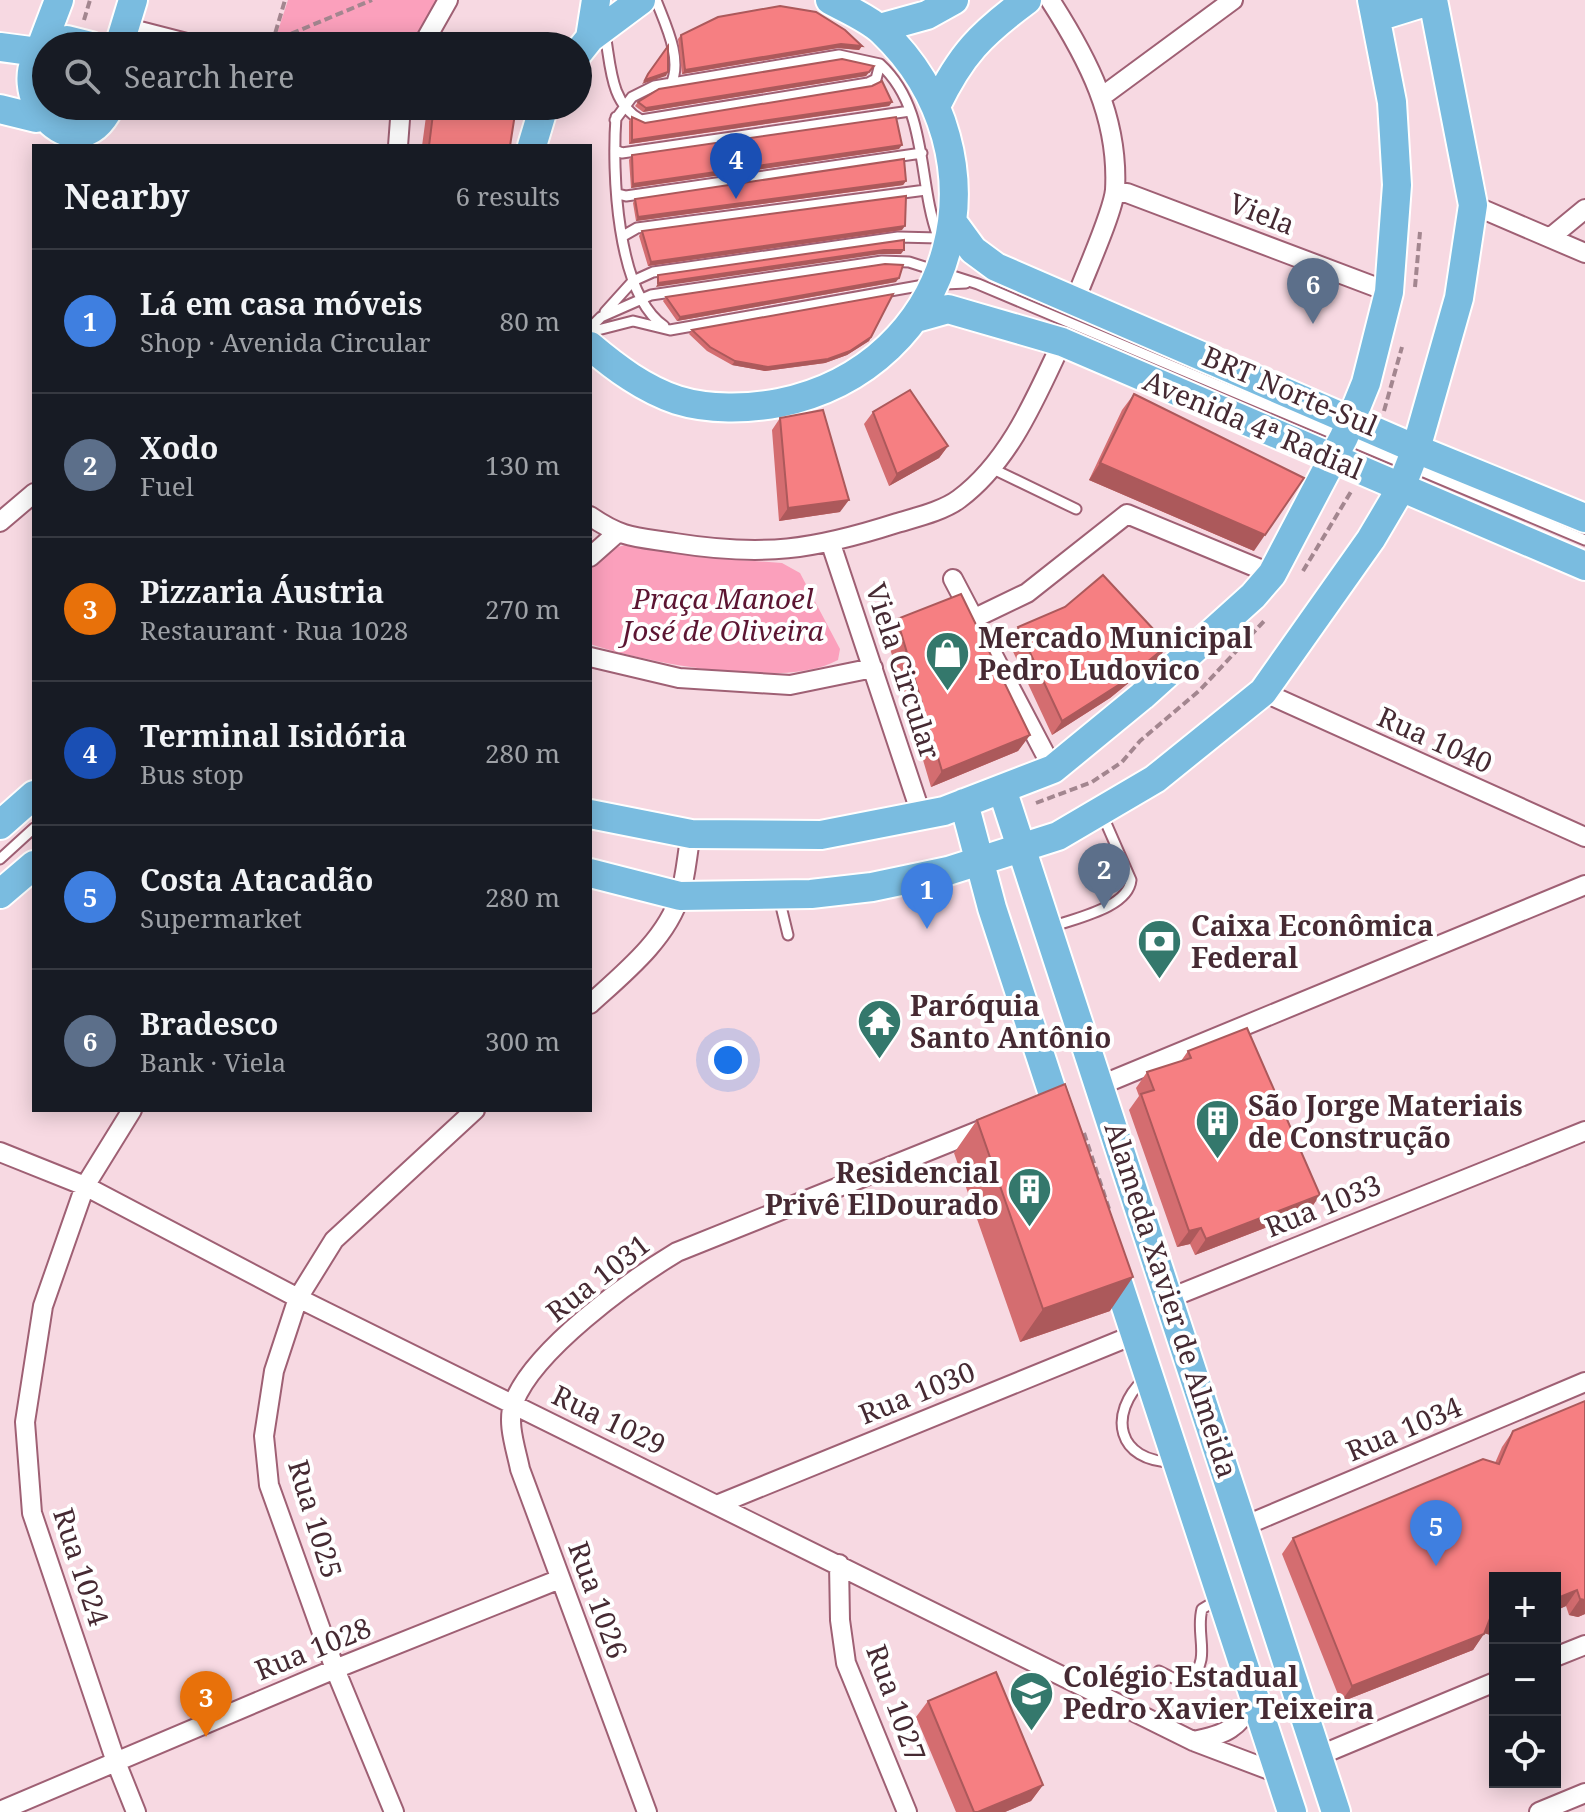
<!DOCTYPE html>
<meta charset="utf-8">
<style>
:root{--surface:#171b24;--page:#20242c;--text:#f1f3f6;--muted:#9ea1a6;--line:#363941;--accent:#0f766e}
body{margin:0;font-family:"Noto Serif",serif;background:var(--page);color:var(--text)}
.controls{position:absolute;right:24px;bottom:24px;display:grid;overflow:hidden;border-radius:0px;box-shadow:0 4px 20px #0003}
.controls button{width:72px;height:72px;display:grid;place-items:center;padding:0;border:0;border-bottom:2px solid var(--line);background:var(--surface);color:var(--text);font:40px sans-serif}
.you{position:absolute;left:728px;top:1060px;width:28px;height:28px;margin:-20px;border:6px solid #fff;border-radius:50%;background:#1a73e8;box-shadow:0 0 0 12px #1a73e833}
.badge{display:grid;place-items:center;width:52px;height:52px;border-radius:50%;background:var(--accent);color:#fff;font-size:26px;font-weight:700}
.pin{position:absolute;translate:-50% -66px;filter:drop-shadow(0 2px 4px #0008)}
.pin::after{content:'';position:absolute;top:42px;width:28px;height:24px;background:inherit;clip-path:polygon(0 0,100% 0,50% 100%)}
.list{margin:0;padding:0;list-style:none}
h2{display:flex;justify-content:space-between;align-items:center;height:104px;margin:0;padding:0 32px;font-size:34px}
h2 small{font-size:26px;font-weight:400;color:var(--muted)}
.list li{display:grid;grid-template-columns:52px 1fr auto;gap:24px;align-items:center;box-sizing:border-box;height:144px;padding:0 32px;border-top:2px solid var(--line)}
.list b{display:block;font-size:30px;white-space:nowrap}
.list p{margin:0;font-size:26px;white-space:nowrap;color:var(--muted)}
.list em{font-size:26px;font-style:normal;color:var(--muted)}
.icon{flex:none;width:44px;height:44px;fill:none;stroke:currentColor;stroke-width:2;stroke-linecap:round;stroke-linejoin:round}
.map{position:relative;flex:none;width:1585px;height:1812px;overflow:hidden}
.search{position:absolute;background:var(--surface);box-shadow:0 4px 20px #0003;left:32px;top:32px;width:560px;height:88px;display:flex;align-items:center;gap:20px;box-sizing:border-box;padding:0 28px;border-radius:44px;color:var(--muted);font-size:30px}
.panel{position:absolute;background:var(--surface);box-shadow:0 4px 20px #0003;left:32px;top:144px;width:560px;height:968px;border-radius:0px}
.map>svg:first-child{display:block}
.green{fill:#fba0bc}
.lines{fill:none;stroke-linecap:round;stroke-linejoin:round}
.lane-casing{stroke:#9f6074;stroke-width:13}
.street-casing{stroke:#9f6074;stroke-width:22}
.primary-casing{stroke:#fff;stroke-width:32}
.path{stroke:#a3868f;stroke-width:4;stroke-dasharray:8 4;stroke-linecap:butt}
.lane{stroke:#fff;stroke-width:9}
.street{stroke:#fff;stroke-width:18}
.primary{stroke:#7abce0;stroke-width:28}
.wall{fill:#d46d70}
.shaded-wall{fill:#ac595b}
.building{fill:#f67f82;stroke:#ac595b;stroke-width:2}
.labels{text-anchor:middle;stroke-width:8;stroke-linejoin:round;paint-order:stroke}
.street-label{font-size:28px;fill:#462a33;stroke:#fff}
.park-label{font-size:28px;font-style:italic;fill:#5c1532;stroke:#fff}
.poi-label{font-size:28px;font-weight:bold;fill:#462a33;stroke:#fff;text-anchor:start}
</style>
<div class="map">
<svg width="1585" height="1812" viewBox="0 0 1585 1812">
<rect width="100%" height="100%" fill="#f7d9e2"/>
<path class="green" d="M288,0H437L412,46H273Z
M629,544L699,557L782,563L800,573L840,649L838,660C784,690 648,663 590,644V568L618,547Z"/>
<g class="lines">
<defs>
<path id="lane" d="M656,0C665,24 683,59 671,84
M605,34C611,66 610,103 641,120L868,83L876,79L880,64
M616,117C612,171 616,293 664,326
M615,120L632,97L654,86L839,55L880,64C929,109 917,180 938,237
M615,150L622,153L910,111
M618,194L626,196L922,153
M623,236L637,228L926,190
M605,312L633,281L653,272L898,237L939,238
M590,328L601,317L651,295L882,261L909,262L978,284L1585,540
M590,332L633,321L670,330L924,285L966,283
M993,469L1076,509
M0,859L34,828
M779,898L788,935
M1052,927C1075,918 1128,908 1131,880L1102,814
M1144,1379C1107,1414 1117,1462 1173,1462
M1159,1671L1175,1679H1190C1212,1659 1195,1635 1202,1609L1217,1600"/>
<path id="street" d="M1050,0C1088,59 1119,118 1115,190C1113,213 1084,276 1075,301
M124,27L198,46
M422,46L448,0
M1104,95L1233,0
M398,146L401,106
M1115,193H1127L1389,292
M1473,205L1585,253
M1551,237L1585,209
M590,516C623,539 637,537 675,543C763,557 813,550 897,523C917,517 943,511 959,499C1010,461 1036,397 1062,342
M0,522L34,493
M831,544L922,817
M590,557L616,534
M953,579L1053,769
M975,618L1027,593L1127,514L1272,574
M590,657L679,678L790,685L873,668
M1263,692L1585,837
M590,1004C623,974 667,939 680,895C686,876 687,854 691,834
M1101,1085L1585,885
M132,1110L85,1186L43,1306L25,1422L32,1513L116,1762L136,1812
M0,1152L85,1186L298,1298L1193,1741L1280,1774
M1170,1298L1585,1131
M719,1504L1136,1334
M1244,1526L1585,1382
M839,1564L840,1620L846,1663L907,1812
M1555,1657L1585,1645
M1193,1741C1229,1734 1235,1729 1257,1699
M1318,1756L1495,1682
M0,1811L335,1669L560,1579
M394,1812L335,1669L269,1485L264,1436L274,1371L298,1298L334,1240L475,1110
M647,1812L520,1469C516,1449 506,1422 514,1402C534,1350 629,1281 677,1252L988,1127
M1539,1812L1585,1793"/>
<path id="primary" d="M1377,17L1432,0
M880,28L927,15L954,0
M590,38L596,0
M47,46L67,40L91,46
M119,46L133,0
M0,47L38,52
M46,47C0,87 75,179 110,106
M40,50L59,0
M578,53L590,38L641,0
M936,106C961,54 981,34 1027,0
M0,109L36,118
M532,146L544,106
M954,224L973,250L996,267L1416,449L1585,518
M916,318L948,309L1062,342L1585,566
M590,346C616,368 644,389 677,400C709,410 748,409 779,403C958,367 1012,155 882,31C868,18 846,9 830,0
M1002,789L1336,1812
M964,803L992,908L1063,1125
M590,814L691,834L821,835L944,811L1053,769L1142,696L1253,596L1272,574L1344,437L1366,383L1389,292L1397,185L1392,102L1372,0
M0,825L34,795
M590,873L680,896L811,894L872,887L948,871L1058,836L1155,779L1263,692L1371,539L1400,490L1416,449L1459,298L1473,205L1433,0
M0,894L34,865
M1110,1258L1292,1812"/>
</defs>
<use href="#lane" class="lane-casing"/>
<use href="#street" class="street-casing"/>
<use href="#primary" class="primary-casing"/>
<path class="path" d="M84,20L90,0
M272,44L285,0
M271,46L281,38L372,0
M1415,287L1420,232
M1384,411L1402,347
M1303,571L1352,490
M1036,803L1092,782L1122,762L1140,741L1200,690L1266,619
M1084,1133L1110,1212"/>
<use href="#lane" class="lane"/>
<use href="#street" class="street"/>
<use href="#primary" class="primary"/>
</g>
<path class="wall" d="M681,35L862,46L859,50L838,48L682,74L678,39Z
M871,70L866,76L643,112L635,106L638,102Z
M892,102L889,106L629,144V121L632,117L645,123Z
M429,106H477L510,146H422L427,109Z
M899,149L631,188L629,160L632,155Z
M906,181L903,185L636,221L633,203L635,199Z
M902,230L648,266L639,236L642,231Z
M896,282L677,321L663,301L666,297Z
M692,330L871,337L869,341L847,355L825,363L765,371L732,365L707,351L689,334Z
M1134,394L1254,551L1089,480L1122,410Z
M873,412L948,446L939,458L889,486L864,424Z
M780,418L840,512L779,521L772,430Z
M897,619L1030,735L1018,751L931,787L886,635Z
M1018,627L1158,659L1110,698L1052,735L1008,641Z
M1188,1051L1320,1195L1309,1211L1195,1255L1190,1244L1177,1247L1129,1110L1139,1096L1136,1088L1147,1072L1181,1061Z
M977,1120L1110,1311L1020,1342L954,1153Z
M1585,1401V1614L1578,1617L1569,1615L1566,1606L1494,1636L1484,1633L1473,1650L1341,1702L1282,1554L1293,1538L1495,1463L1502,1447L1513,1431Z
M928,1701L1043,1785L1031,1801L1005,1812H956L916,1717Z"/>
<path class="shaded-wall" d="M841,44L862,46L859,50L838,48L682,74L685,70Z
M668,72L666,76L642,84L645,80Z
M869,72L866,76L643,112L646,108Z
M892,102L889,106L629,144L632,140Z
M902,145L899,149L631,188L633,184Z
M906,181L903,185L636,221L638,217Z
M905,226L902,230L648,266L651,262Z
M884,250H904L901,254H881L656,287L658,283Z
M899,278L896,282L677,321L680,317Z
M871,337L869,341L847,355L825,363L765,371L732,365L735,361Z
M948,446L939,458L889,486L897,474Z
M1100,463L1265,535L1254,551L1089,480Z
M849,500L840,512L779,521L788,508Z
M1168,645L1158,659L1110,698L1052,735L1062,721Z
M1030,735L1018,751L931,787L942,771Z
M1320,1195L1309,1211L1195,1255L1206,1239Z
M1201,1228L1190,1244L1177,1247L1189,1231Z
M1133,1277L1110,1311L1020,1342L1043,1309Z
M1577,1590L1566,1606L1555,1611V1599Z
M1580,1599L1585,1600V1614L1578,1617L1569,1615Z
M1491,1616L1495,1617V1635L1494,1636L1480,1632Z
M1484,1634L1473,1650L1341,1702L1352,1686Z
M1043,1785L1031,1801L1005,1812H978Z"/>
<path class="building" d="M780,6L816,12L845,30L862,46L841,44L685,70L681,35L718,17Z
M668,46V72L645,80L648,74Z
M842,59L874,66L869,72L646,108L638,102L659,89Z
M882,81L892,102L632,140V117L645,123L872,86Z
M434,106H477L515,114L510,146H429Z
M896,117L902,145L633,184L632,155Z
M904,159L906,181L638,217L635,199Z
M906,196L905,226L651,262L642,231Z
M904,240V250H884L658,283V275Z
M885,264L903,265L899,278L680,317L666,297Z
M893,294L871,337L850,351L828,359L768,367L735,361L710,347L692,330Z
M910,390L948,446L897,474L873,412Z
M1134,394L1304,478L1265,535L1100,463Z
M823,410L849,500L788,508L780,418Z
M1103,575L1168,645L1120,684L1062,721L1018,627L1065,607Z
M961,594L1030,735L942,771L897,619Z
M1247,1028L1320,1195L1206,1239L1201,1228L1189,1231L1141,1094L1154,1090L1147,1072L1191,1058L1188,1051Z
M1065,1084L1133,1277L1043,1309L977,1120Z
M1585,1401V1600L1580,1599L1577,1590L1555,1599V1578H1495V1617L1491,1616L1484,1634L1352,1686L1293,1538L1483,1459L1499,1464L1513,1431Z
M996,1672L1043,1785L978,1812H974L928,1701Z"/>
<defs>
<symbol id="shop-pin" viewBox="-11 -11 22 30"><path d="M0 17L-7.5 6A9.5 9.5 0 1 1 7.5 6Z" fill="#34786c" stroke="#fff"/><path d="M-5-2.5h2.3a2.7 3.5 0 0 1 5.4 0H5L5.5 6h-11ZM-1.5-2.5h3a1.5 2.3 0 0 0-3 0Z" fill="#fff"/></symbol>
<symbol id="bank-pin" viewBox="-11 -11 22 30"><path d="M0 17L-7.5 6A9.5 9.5 0 1 1 7.5 6Z" fill="#34786c" stroke="#fff"/><path d="M-6-4H6V4H-6ZM0-2.3a2.3 2.3 0 1 0 0 4.6a2.3 2.3 0 1 0 0-4.6Z" fill="#fff"/></symbol>
<symbol id="temple-pin" viewBox="-11 -11 22 30"><path d="M0 17L-7.5 6A9.5 9.5 0 1 1 7.5 6Z" fill="#34786c" stroke="#fff"/><path d="M0-6L5-2H3V0L6.5 2.5H4V6H1.5V3h-3V6H-4V2.5H-6.5L-3 0V-2H-5Z" fill="#fff"/></symbol>
<symbol id="building-pin" viewBox="-11 -11 22 30"><path d="M0 17L-7.5 6A9.5 9.5 0 1 1 7.5 6Z" fill="#34786c" stroke="#fff"/><path d="M-4-6H4V6H1V3H-1V6H-4ZM-2.5-4.3h1.7v1.8h-1.7ZM.8-4.3h1.7v1.8H.8ZM-2.5-1h1.7V.8h-1.7ZM.8-1h1.7V.8H.8Z" fill="#fff"/></symbol>
<symbol id="school-pin" viewBox="-11 -11 22 30"><path d="M0 17L-7.5 6A9.5 9.5 0 1 1 7.5 6Z" fill="#34786c" stroke="#fff"/><path d="M0-5L7-2L0 1L-7-2ZM-4 1L0 2.5L4 1V4Q0 6-4 4Z" fill="#fff"/></symbol>
</defs>
<g fill-rule="evenodd">
<use href="#shop-pin" x="922" y="628" width="51" height="69"/>
<use href="#bank-pin" x="1134" y="916" width="51" height="69"/>
<use href="#temple-pin" x="854" y="996" width="51" height="69"/>
<use href="#building-pin" x="1192" y="1096" width="51" height="69"/>
<use href="#building-pin" x="1004" y="1164" width="51" height="69"/>
<use href="#school-pin" x="1006" y="1668" width="51" height="69"/>
</g>
<g class="labels">
<g class="street-label">
<text transform="translate(1262 214) rotate(21)" y="10">Viela</text>
<text transform="translate(1290 391) rotate(23)" y="10">BRT Norte-Sul</text>
<text transform="translate(1253 425) rotate(23)" y="10">Avenida 4ª Radial</text>
<text transform="translate(903 671) rotate(72)" y="10">Viela Circular</text>
<text transform="translate(1435 740) rotate(24)" y="10">Rua 1040</text>
<text transform="translate(1323 1206) rotate(-22)" y="10">Rua 1033</text>
<text transform="translate(598 1278) rotate(-38)" y="10">Rua 1031</text>
<text transform="translate(1171 1300) rotate(72)" y="10">Alameda Xavier de Almeida</text>
<text transform="translate(917 1393) rotate(-22)" y="10">Rua 1030</text>
<text transform="translate(609 1420) rotate(26)" y="10">Rua 1029</text>
<text transform="translate(1404 1429) rotate(-23)" y="10">Rua 1034</text>
<text transform="translate(315 1519) rotate(73)" y="10">Rua 1025</text>
<text transform="translate(81 1567) rotate(72)" y="10">Rua 1024</text>
<text transform="translate(598 1600) rotate(70)" y="10">Rua 1026</text>
<text transform="translate(313 1649) rotate(-22)" y="10">Rua 1028</text>
<text transform="translate(896 1703) rotate(70)" y="10">Rua 1027</text>
</g>
<g class="park-label">
<text x="723" y="609">Praça Manoel<tspan x="723" dy="32">José de Oliveira</tspan></text>
</g>
<g class="poi-label">
<text x="978" y="648">Mercado Municipal<tspan x="978" dy="32">Pedro Ludovico</tspan></text>
<text x="1191" y="936">Caixa Econômica<tspan x="1191" dy="32">Federal</tspan></text>
<text x="910" y="1016">Paróquia<tspan x="910" dy="32">Santo Antônio</tspan></text>
<text x="1248" y="1116">São Jorge Materiais<tspan x="1248" dy="32">de Construção</tspan></text>
<text x="999" y="1183" text-anchor="end">Residencial<tspan x="999" dy="32">Privê ElDourado</tspan></text>
<text x="1063" y="1687">Colégio Estadual<tspan x="1063" dy="32">Pedro Xavier Teixeira</tspan></text>
</g>
</g>
</svg>
<div class="controls">
<button>+</button>
<button>−</button>
<button><svg class="icon" aria-label="locate" viewBox="0 0 24 24"><circle cx="12" cy="12" r="6"/><path d="M12 2v4M12 18v4M2 12h4M18 12h4"/></svg></button>
</div>
<div class="you"></div>
<div class="pin badge" style="left:927px;top:929px;background:#3f7fe0">1</div>
<div class="pin badge" style="left:1104px;top:909px;background:#5c6f8a">2</div>
<div class="pin badge" style="left:206px;top:1737px;background:#e8710a">3</div>
<div class="pin badge" style="left:736px;top:199px;background:#1a4fb4">4</div>
<div class="pin badge" style="left:1436px;top:1566px;background:#3f7fe0">5</div>
<div class="pin badge" style="left:1313px;top:324px;background:#5c6f8a">6</div>
<div class="search"><svg class="icon" aria-label="search" viewBox="0 0 24 24"><circle cx="10" cy="10" r="6"/><path d="M15 15l6 6"/></svg>Search here</div>
<section class="panel">
<h2>Nearby<small>6 results</small></h2>
<ul class="list">
<li><span class="badge" style="background:#3f7fe0">1</span><div><b>Lá em casa móveis</b><p>Shop · Avenida Circular</p></div><em>80 m</em></li>
<li><span class="badge" style="background:#5c6f8a">2</span><div><b>Xodo</b><p>Fuel</p></div><em>130 m</em></li>
<li><span class="badge" style="background:#e8710a">3</span><div><b>Pizzaria Áustria</b><p>Restaurant · Rua 1028</p></div><em>270 m</em></li>
<li><span class="badge" style="background:#1a4fb4">4</span><div><b>Terminal Isidória</b><p>Bus stop</p></div><em>280 m</em></li>
<li><span class="badge" style="background:#3f7fe0">5</span><div><b>Costa Atacadão</b><p>Supermarket</p></div><em>280 m</em></li>
<li><span class="badge" style="background:#5c6f8a">6</span><div><b>Bradesco</b><p>Bank · Viela</p></div><em>300 m</em></li>
</ul>
</section>
</div>
